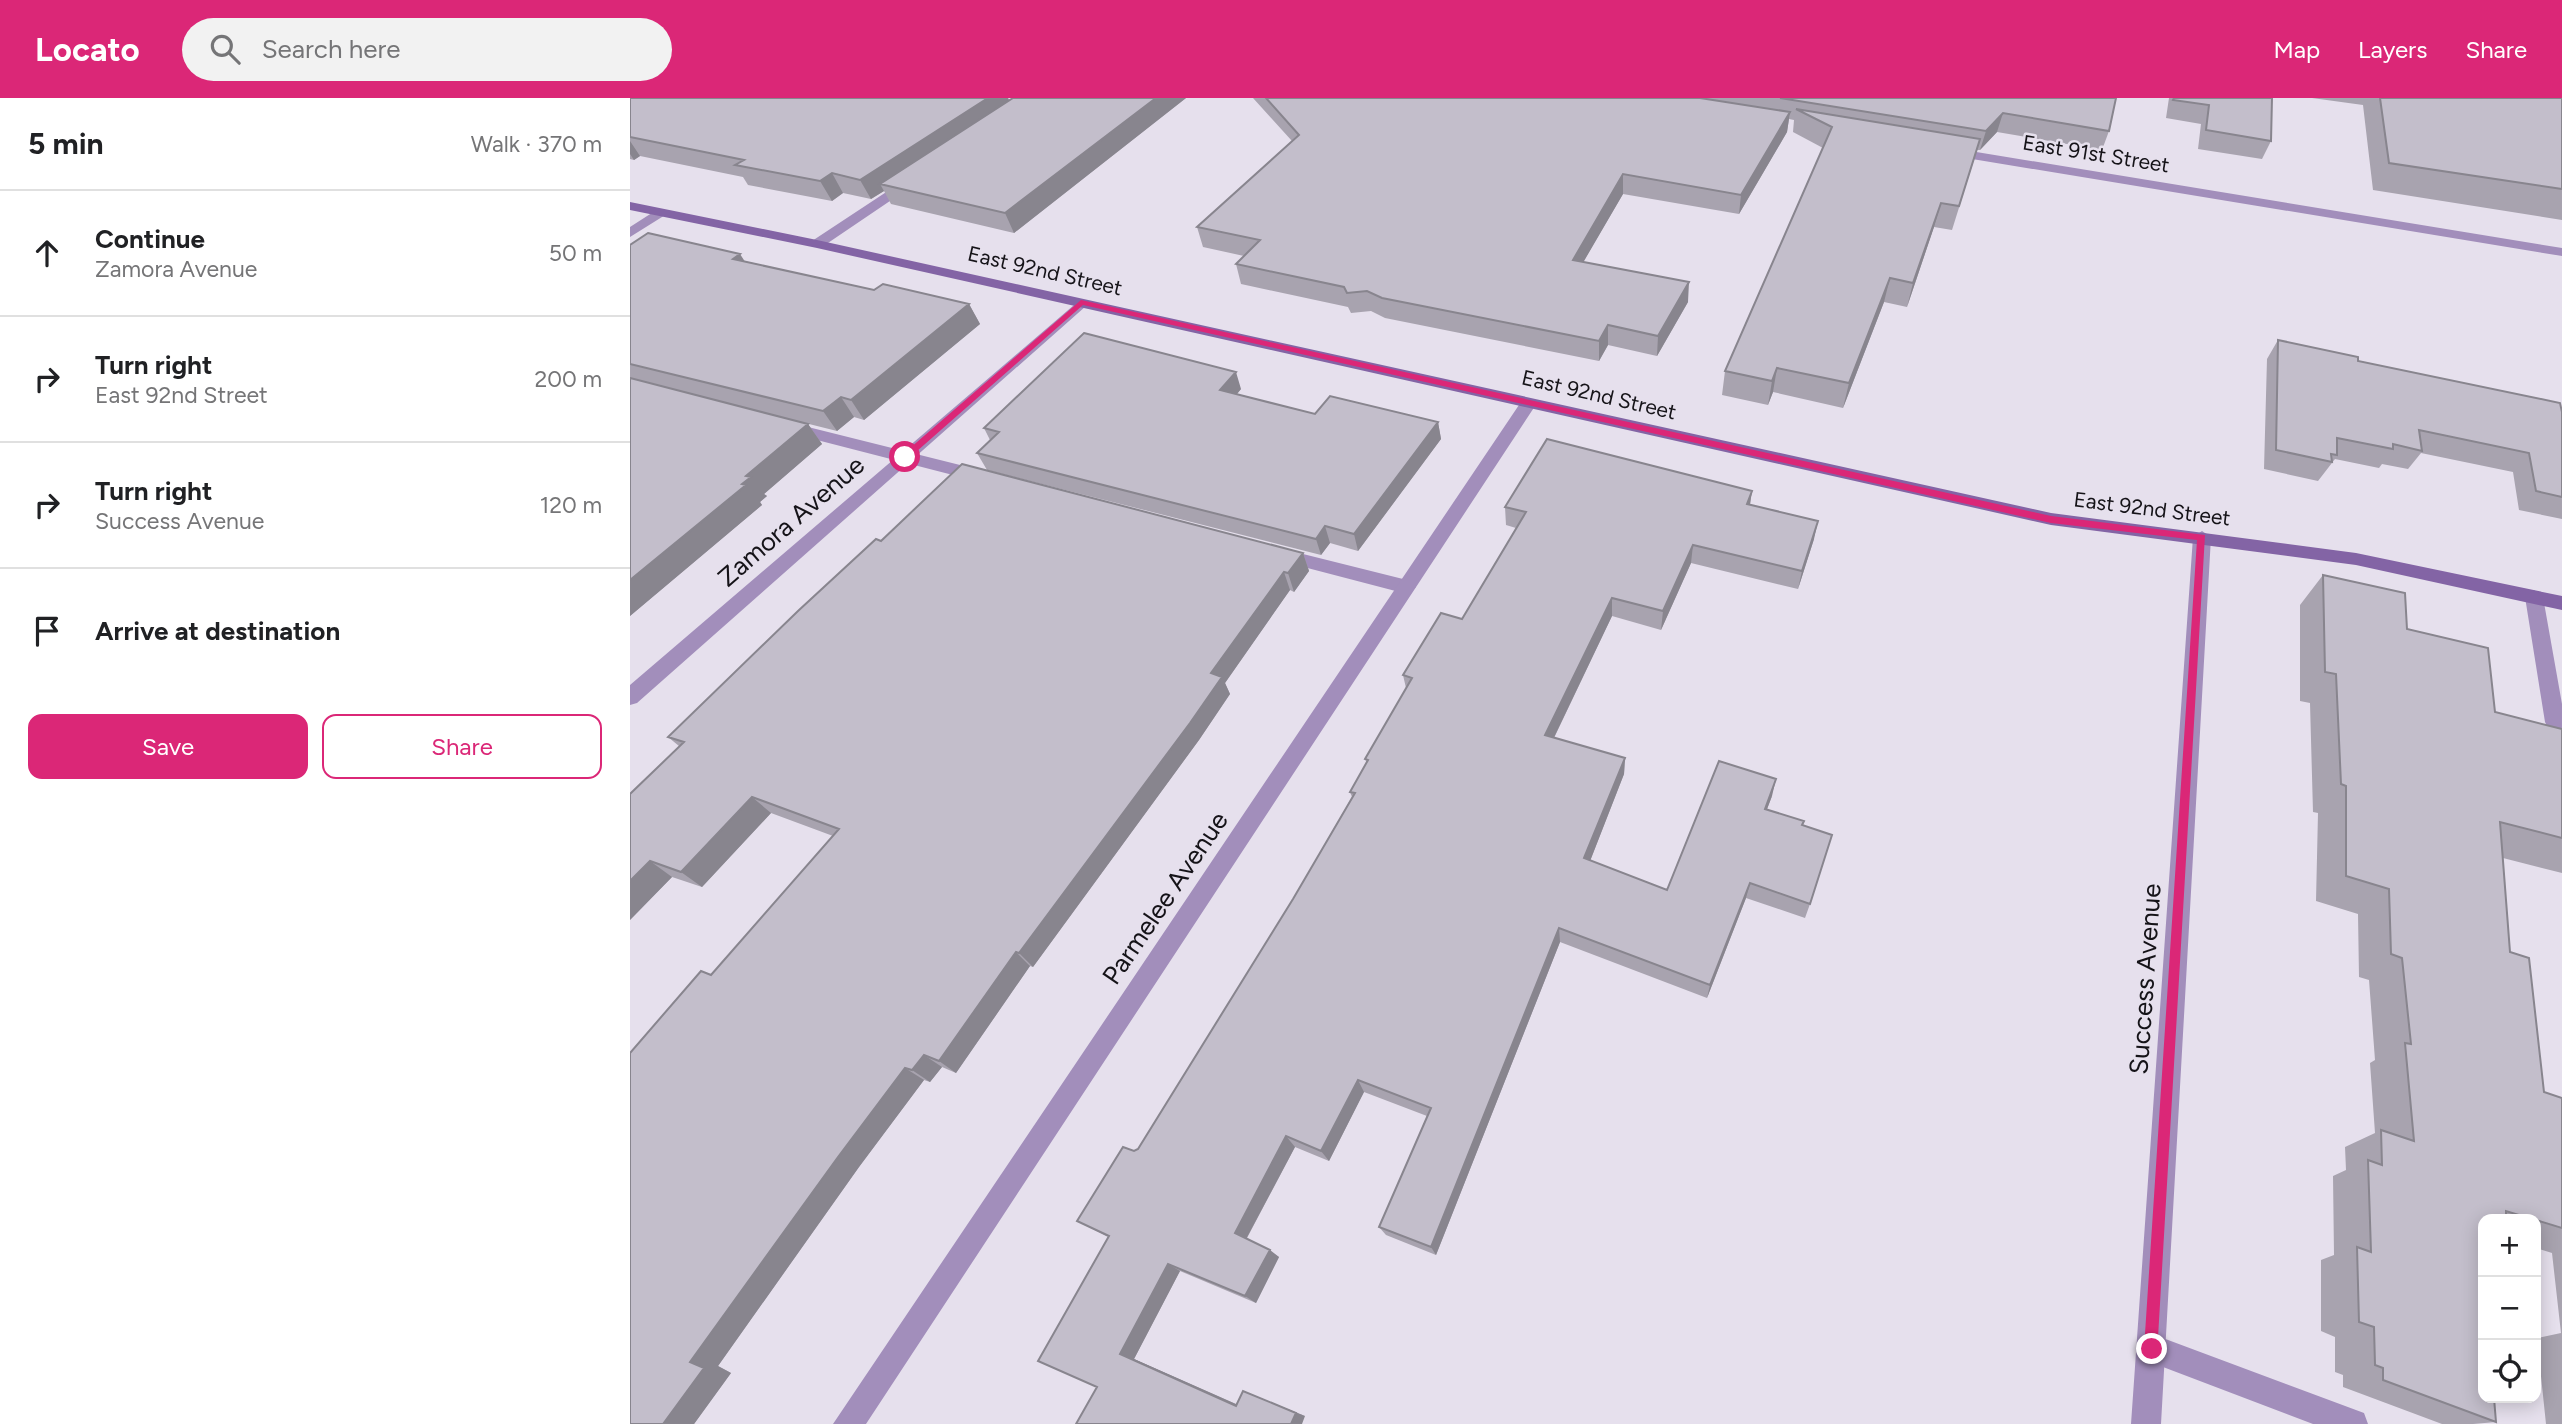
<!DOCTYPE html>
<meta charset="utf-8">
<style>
:root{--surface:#fff;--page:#f2f2f2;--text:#202124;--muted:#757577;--line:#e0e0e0;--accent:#db2777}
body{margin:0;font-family:Figtree,sans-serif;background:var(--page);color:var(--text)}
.controls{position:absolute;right:21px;bottom:21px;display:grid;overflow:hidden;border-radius:14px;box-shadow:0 4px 18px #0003}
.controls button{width:63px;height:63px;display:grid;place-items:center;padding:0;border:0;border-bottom:2px solid var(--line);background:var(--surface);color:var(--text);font:35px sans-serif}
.stop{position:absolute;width:21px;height:21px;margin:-16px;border:5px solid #db2777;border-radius:50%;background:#fff}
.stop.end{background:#db2777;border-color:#fff;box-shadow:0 2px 7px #0008}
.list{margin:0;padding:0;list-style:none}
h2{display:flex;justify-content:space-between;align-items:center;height:91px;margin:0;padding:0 28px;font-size:30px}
h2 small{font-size:23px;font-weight:400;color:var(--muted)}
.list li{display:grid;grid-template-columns:46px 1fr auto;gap:21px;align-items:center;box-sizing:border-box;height:126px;padding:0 28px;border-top:2px solid var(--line)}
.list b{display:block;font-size:26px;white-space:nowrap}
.list p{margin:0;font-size:23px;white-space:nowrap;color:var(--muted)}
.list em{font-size:23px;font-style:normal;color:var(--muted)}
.actions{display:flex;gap:14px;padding:21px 28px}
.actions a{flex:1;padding:16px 0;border:2px solid var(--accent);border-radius:14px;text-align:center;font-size:24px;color:var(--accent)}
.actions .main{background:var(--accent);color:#fff}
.icon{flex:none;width:38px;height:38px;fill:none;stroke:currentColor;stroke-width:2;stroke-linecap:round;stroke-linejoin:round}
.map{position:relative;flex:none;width:1932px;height:1326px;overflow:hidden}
header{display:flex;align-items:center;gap:42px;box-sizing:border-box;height:98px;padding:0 35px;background:var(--accent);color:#fff}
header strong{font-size:33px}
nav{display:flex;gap:38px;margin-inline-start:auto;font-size:24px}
.search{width:490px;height:63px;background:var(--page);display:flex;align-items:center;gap:18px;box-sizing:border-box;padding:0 24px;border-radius:38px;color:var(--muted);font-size:26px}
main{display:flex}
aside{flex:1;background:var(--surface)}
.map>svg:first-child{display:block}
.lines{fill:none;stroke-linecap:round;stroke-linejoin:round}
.lane{fill:#a28ebb;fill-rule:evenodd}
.street{fill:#a28ebb;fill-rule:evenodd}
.secondary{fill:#8364a5;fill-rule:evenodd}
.wall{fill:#a8a3af}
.shaded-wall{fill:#88858e}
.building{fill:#c3becb;stroke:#88858e;stroke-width:2}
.route{fill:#db2777}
.labels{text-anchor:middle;stroke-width:5;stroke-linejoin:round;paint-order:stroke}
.far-street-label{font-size:21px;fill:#151318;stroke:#e6e0ed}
.street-label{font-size:26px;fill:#151318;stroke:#e6e0ed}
</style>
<header>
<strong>Locato</strong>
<div class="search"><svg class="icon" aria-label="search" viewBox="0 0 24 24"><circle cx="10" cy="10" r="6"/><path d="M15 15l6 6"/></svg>Search here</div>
<nav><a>Map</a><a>Layers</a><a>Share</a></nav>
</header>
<main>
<aside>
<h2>5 min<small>Walk · 370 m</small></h2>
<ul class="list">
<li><svg class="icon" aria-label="ahead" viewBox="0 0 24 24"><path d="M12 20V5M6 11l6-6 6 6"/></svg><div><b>Continue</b><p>Zamora Avenue</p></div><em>50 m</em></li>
<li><svg class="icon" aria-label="right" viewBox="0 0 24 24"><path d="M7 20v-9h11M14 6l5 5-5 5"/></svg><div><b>Turn right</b><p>East 92nd Street</p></div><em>200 m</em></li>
<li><svg class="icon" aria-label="right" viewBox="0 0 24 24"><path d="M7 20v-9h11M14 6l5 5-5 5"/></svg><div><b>Turn right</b><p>Success Avenue</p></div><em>120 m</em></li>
<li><svg class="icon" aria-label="arrive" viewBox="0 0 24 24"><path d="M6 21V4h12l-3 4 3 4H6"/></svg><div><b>Arrive at destination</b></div></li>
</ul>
<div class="actions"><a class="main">Save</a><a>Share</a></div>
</aside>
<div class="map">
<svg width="1932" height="1326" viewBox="0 0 1932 1326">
<rect width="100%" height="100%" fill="#e6e0ed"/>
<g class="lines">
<path class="lane" d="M158,324L354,373L363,379L354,385L152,333L150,329Z
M649,450L777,482L786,489L777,496L643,461L640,456L643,451Z
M1904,492L1913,499L1932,606V630H1918L1915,624L1895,499Z
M1522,1236L1734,1315L1738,1326H1683L1512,1261L1507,1251L1512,1241Z"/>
<path class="street" d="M1316,49L1932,150V158L1312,56V50Z
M276,81L288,84L192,149H182V143Z
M28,111L40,114L0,139V129Z
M451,201L458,205L456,208L7,605L0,607V587Z
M899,300L907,305L236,1326H203L893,301Z
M1572,433L1581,439L1531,1326H1501L1563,439Z"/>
<path class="secondary" d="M0,104L187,142L1421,415L1726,455L1932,498V512L1726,467L1421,427L187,150L0,112Z"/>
</g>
<path class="wall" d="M0,0H378L379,2L383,0H556L384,135L261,106L254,93L241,101L213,95L202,103L118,87L113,79L10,58L4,62L0,61Z
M623,0H1486L1479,33L1472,52L1367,34L1350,52H1347L1322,132L1304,129L1277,209L1254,204L1213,310L1143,294L1138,307L1092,297L1095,273L1193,50L1163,34L1164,22L1159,21L1157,34L1109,116L993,96L953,164L1058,204L1027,258L978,247L969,263L755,220L741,213L721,215L718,209L611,186L606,166L614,158L573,149L567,129L662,43Z
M1539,0H1642L1641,43L1632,61L1568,51L1571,26L1536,20Z
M1682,0H1932V122L1743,92L1733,7Z
M0,147L114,163L244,192L339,206L350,226L234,322L224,319L207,333L151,319L178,326L192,346L134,396L137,398L130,404L132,407L0,518Z
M1648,242L1728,263L1932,314V421L1889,412L1883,374L1791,355L1778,371L1752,366L1749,370L1705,361L1688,383L1634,371L1637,261Z
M611,291L607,296L685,316L808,324L811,341L728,453L700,445L691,457L357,372L347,355L360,342L354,330Z
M1122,393L1120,407L1184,441L1168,491L1061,465L1031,532L982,518L924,640L995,660L994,676L960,763L1037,792L1142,698L1137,711L1173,727L1180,806L1175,820L1116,800L1077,900L930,844L806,1157L756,1137L749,1129L797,1018L734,994L699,1063L665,1049L617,1140L649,1159L626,1205L550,1173L504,1261L606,1306L613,1293L675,1318L467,1289L478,1139L447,1123L504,1053L508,1051L663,801L722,699L720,694L737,665L735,661L776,590L773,577L832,521L886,430L876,427L875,409Z
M251,443L673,455L679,473L664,494L660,492L595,585L600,596L569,642L403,869L400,868L326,975L312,969L300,984L294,982L229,1069L88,1268L101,1275L64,1326L81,877L203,738L141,715L72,789L42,779L0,822L49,648L38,639Z
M1693,477L1777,531L1865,614L1932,631V775L1873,760L1880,854L1914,994L1932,1000V1326H1916L1907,1240L1931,1235L1922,1155L1906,1150V1121H1853V1300L1866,1324L1843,1326H1812L1713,1289V1277L1705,1274V1239L1691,1233V1162L1704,1157L1703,1078L1716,1072L1715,1049L1745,1035L1740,965L1745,962L1739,882L1729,879L1728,816L1686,803L1688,715L1683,714L1680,605L1670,603V507Z"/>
<path class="shaded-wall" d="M358,0H378L382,9L250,86L254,93L241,101L230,82Z
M526,0H556L384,135L375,115Z
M1160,14L1157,34L1109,116L1111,97Z
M1373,15L1367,34L1350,52L1356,33Z
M0,43L10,58L4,62L0,56Z
M202,75L213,95L202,103L190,83Z
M993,76V96L943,182V162Z
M1311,105L1304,129L1277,209L1283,185Z
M110,156L123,176L103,161Z
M1260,180L1254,204L1213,310L1219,285Z
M1059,184L1058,204L1027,258L1028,238Z
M339,206L350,226L234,322L221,302Z
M978,227V247L969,263V243Z
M1147,270L1143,294L1138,307L1142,283Z
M606,274L611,291L596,309L590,292Z
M211,299L224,319L207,333L193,313Z
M808,324L811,341L728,453L724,436Z
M178,326L192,346L134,396L137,398L130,404L132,407L0,518V482L112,386L116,378Z
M1122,393L1119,412L1117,406Z
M1188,423L1184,441L1168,491L1172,473Z
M695,428L700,445L691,457L686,441Z
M1063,447L1061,465L1031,532L1033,513Z
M673,455L679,473L664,494L658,475Z
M654,474L660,492L595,585L600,596L569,642L403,869L389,855L581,575Z
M982,500V518L917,654L915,637Z
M995,660L994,676L955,776L954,760Z
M1146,681L1142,698L1131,727L1135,711Z
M122,699L141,715L72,789L51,774Z
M20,763L42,779L0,822V783Z
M1120,785L1116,800L1077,900L1080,887Z
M929,830L930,844L806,1157L801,1149Z
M386,854L400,868L326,975L309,963Z
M294,957L312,969L300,984L282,972Z
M275,970L294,982L229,1069L88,1268L101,1275L64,1326H33L60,1264L208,1059Z
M728,982L734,994L699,1063L691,1053Z
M656,1038L665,1049L615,1143L605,1135Z
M640,1152L649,1159L626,1205L615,1198Z
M538,1166L550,1173L504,1261L617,1311L606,1308L490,1256Z
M613,1293L675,1318L672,1326H661Z"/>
<path class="building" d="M0,0H358L230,82L202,75L190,83L105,67L114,62L0,39Z
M383,0H526L375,115L250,86Z
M636,0H1070L1160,14L1111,97L993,76L943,162L1059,184L1028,238L978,227L969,243L752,200L737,193L717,195L714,189L606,166L630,142L567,129L669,37Z
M1150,0H1486L1479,33L1373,15L1356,33Z
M1544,0H1642L1641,43L1576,32L1579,7L1543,2Z
M1750,0H1932V91L1759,65Z
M1166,11L1350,41L1329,108L1311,105L1283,185L1260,180L1219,285L1147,270L1142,283L1095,273L1202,29Z
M18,135L110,156L103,161L244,192L253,186L339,206L221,302L211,299L193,313L0,266V147Z
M454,235L606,274L590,292L685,316L700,298L808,324L724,436L695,428L686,441L347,355L369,334L354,330Z
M1648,242L1728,259V263L1930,305L1932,314V399L1906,393L1899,355L1789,332L1792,353L1763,346V351L1707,340V357L1701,356L1702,364L1646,352Z
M0,280L178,326L116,378L121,379L112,386L116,387L0,482Z
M917,341L1122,393L1117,406L1188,423L1172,473L1063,447L1033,513L982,500L915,637L995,660L954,760L1037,792L1089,663L1146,681L1135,711L1174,723L1172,727L1202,737L1180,806L1120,785L1080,887L929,830L801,1149L749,1129L801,1010L728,982L691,1053L656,1038L605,1135L640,1152L615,1198L538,1166L490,1256L606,1308L613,1293L666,1315L661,1326H446L467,1289L408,1263L479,1138L447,1123L493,1049L504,1053L508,1051L663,801L725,695L720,694L738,662L735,661L782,580L773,577L811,515L832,521L896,414L875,409Z
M332,366L673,455L658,475L654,474L581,575L592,579L560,625L389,855L386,854L309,963L294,957L282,972L275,970L208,1059L60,1264L74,1270L33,1326H0V955L71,873L81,877L209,731L122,699L51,774L20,763L0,783V696L54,644L38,639L168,513L246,441L251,443Z
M1693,477L1775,495L1777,531L1858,550L1865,614L1932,631V740L1870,724L1880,854L1899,860L1914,994L1932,1000V1130L1906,1122V1121H1902L1876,1113V1121H1853V1300H1864L1866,1324L1753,1282V1270L1745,1267L1744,1229L1729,1224L1727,1149L1741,1154L1738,1062L1752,1067L1751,1032L1784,1043L1775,945L1781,946L1772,860L1761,856L1759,791L1716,778V688L1711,686L1706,576L1695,574Z"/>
<path class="route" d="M451,202L1421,418L1575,437L1527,1257H1516L1514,1251L1567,442L1421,425L453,207L278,361H272V357Z"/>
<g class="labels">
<g class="far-street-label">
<text transform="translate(1466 56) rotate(9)" y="7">East 91st Street</text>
<text transform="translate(415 173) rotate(13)" y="7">East 92nd Street</text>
<text transform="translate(969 297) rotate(13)" y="7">East 92nd Street</text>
<text transform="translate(1522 411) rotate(7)" y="7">East 92nd Street</text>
</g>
<g class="street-label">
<text transform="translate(161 423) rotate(-41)" y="9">Zamora Avenue</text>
<text transform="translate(535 800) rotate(-56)" y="9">Parmelee Avenue</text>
<text transform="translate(1515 881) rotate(-86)" y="9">Success Avenue</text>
</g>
</g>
</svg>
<div class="controls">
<button>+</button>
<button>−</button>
<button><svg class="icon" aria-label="locate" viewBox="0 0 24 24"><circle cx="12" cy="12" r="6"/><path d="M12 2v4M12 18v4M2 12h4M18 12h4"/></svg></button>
</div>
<div class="stop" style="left:275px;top:359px"></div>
<div class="stop end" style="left:1522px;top:1251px"></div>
</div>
</main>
